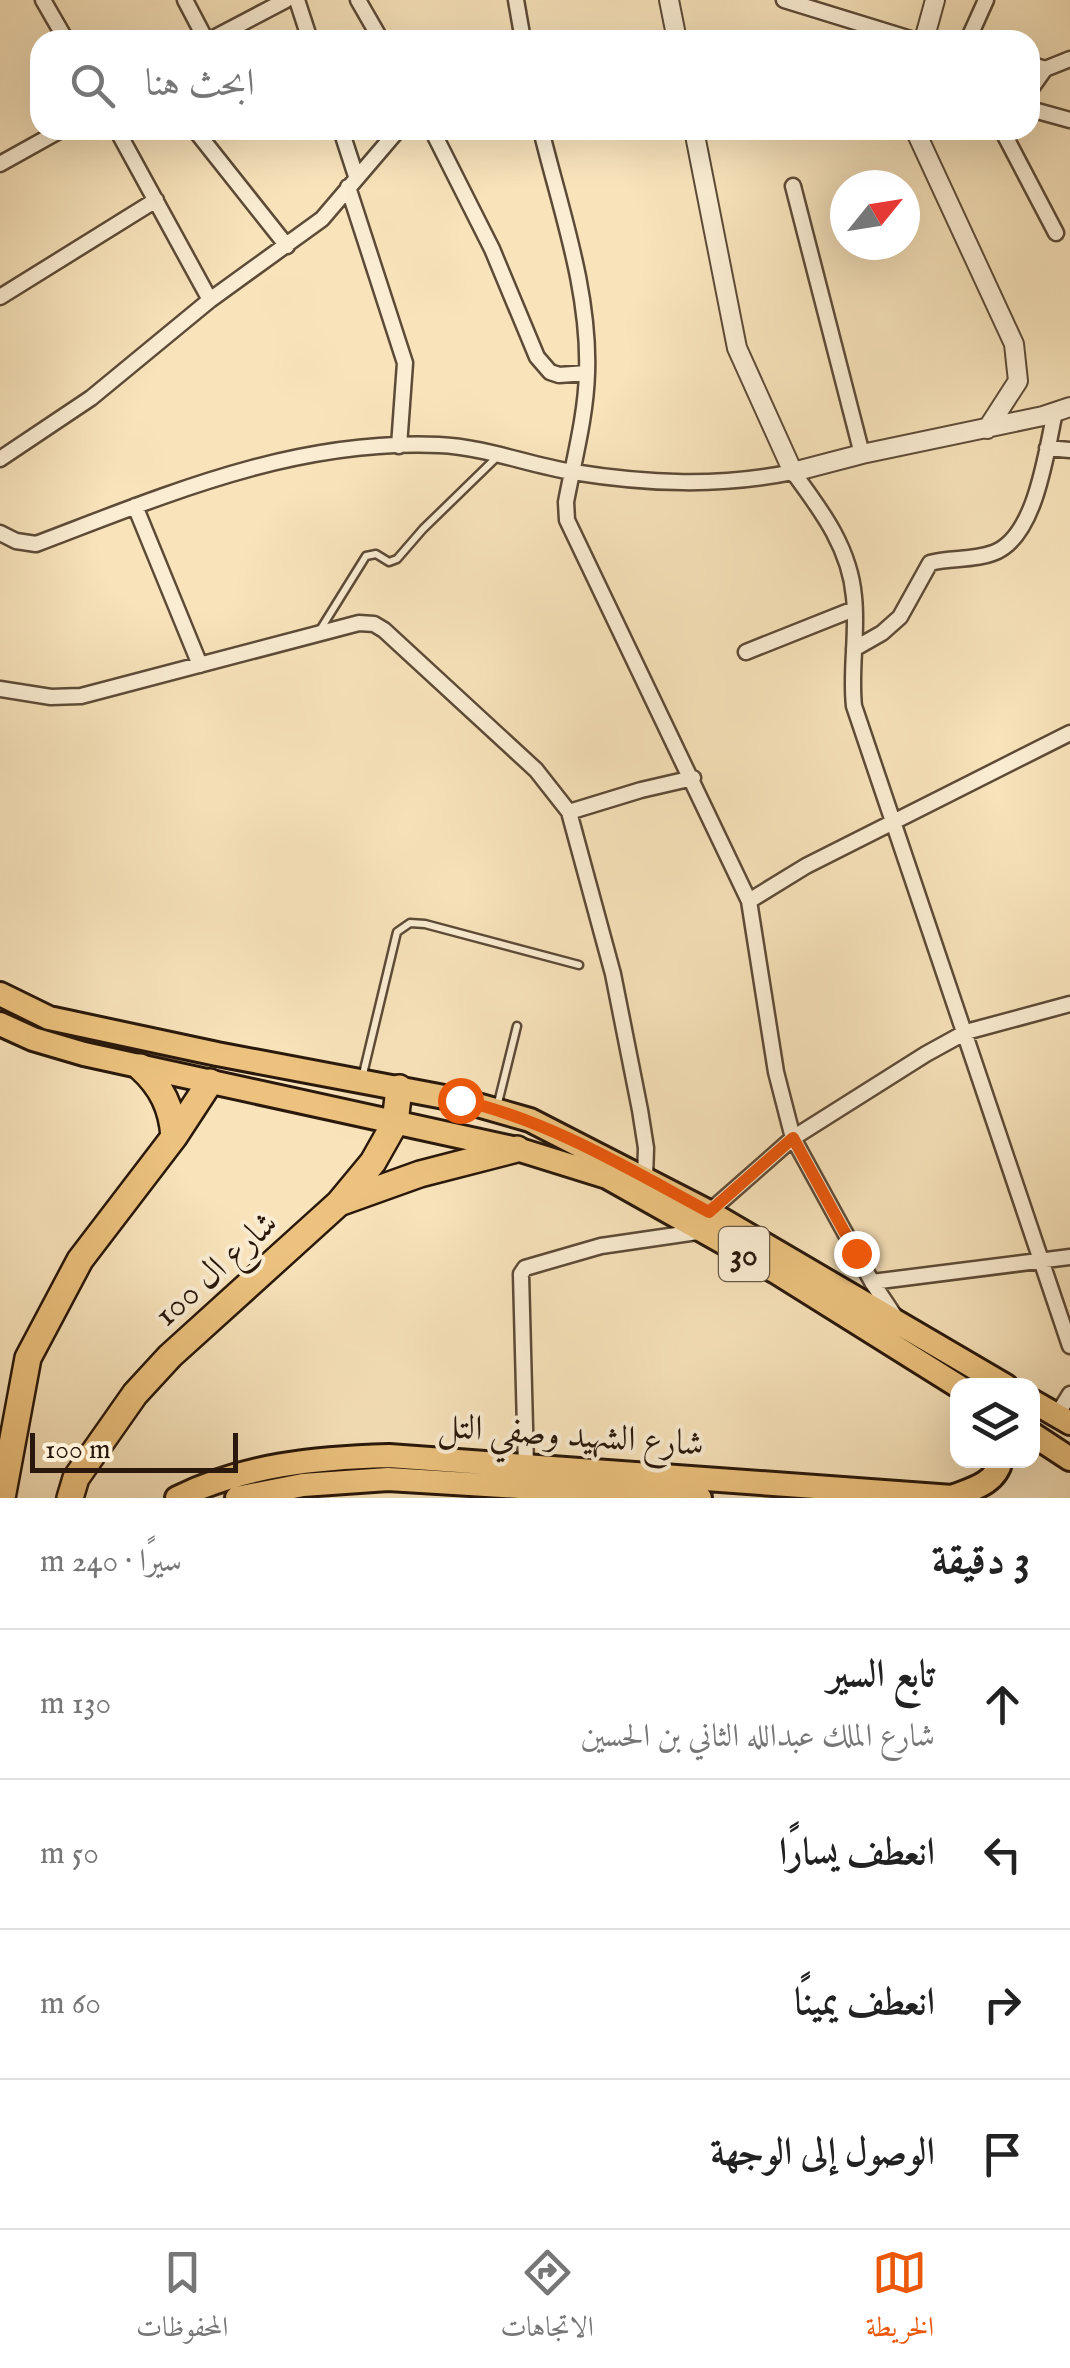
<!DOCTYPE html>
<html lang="ar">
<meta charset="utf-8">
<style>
:root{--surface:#fff;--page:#f6f6f6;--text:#222;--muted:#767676;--line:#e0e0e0;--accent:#ea580c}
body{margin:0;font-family:"IM FELL English",Amiri,serif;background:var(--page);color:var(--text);direction:rtl}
.controls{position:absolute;right:30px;bottom:30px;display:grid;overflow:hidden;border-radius:20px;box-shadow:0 10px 40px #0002}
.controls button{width:90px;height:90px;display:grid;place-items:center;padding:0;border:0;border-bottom:2px solid var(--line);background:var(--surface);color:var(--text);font:50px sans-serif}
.compass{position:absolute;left:830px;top:170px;width:90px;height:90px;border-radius:50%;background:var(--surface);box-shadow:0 10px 40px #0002;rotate:60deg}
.scale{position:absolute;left:30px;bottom:25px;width:208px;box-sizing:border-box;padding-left:10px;border:5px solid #29180b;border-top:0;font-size:28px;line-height:35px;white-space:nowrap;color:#29180b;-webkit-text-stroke:8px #faedd3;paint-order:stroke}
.stop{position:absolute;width:30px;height:30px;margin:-22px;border:8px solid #ea580c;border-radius:50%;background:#fff}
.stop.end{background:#ea580c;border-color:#fff;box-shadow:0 2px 10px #0008}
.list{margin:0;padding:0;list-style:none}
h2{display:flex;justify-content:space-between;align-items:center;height:130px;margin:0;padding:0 40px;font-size:42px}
h2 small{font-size:32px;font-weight:400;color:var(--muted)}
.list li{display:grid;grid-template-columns:65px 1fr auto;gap:30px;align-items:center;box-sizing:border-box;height:150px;padding:0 40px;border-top:2px solid var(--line)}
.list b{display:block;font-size:38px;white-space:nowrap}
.list p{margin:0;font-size:32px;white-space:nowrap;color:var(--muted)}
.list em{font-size:32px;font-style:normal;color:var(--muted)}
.icon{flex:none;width:55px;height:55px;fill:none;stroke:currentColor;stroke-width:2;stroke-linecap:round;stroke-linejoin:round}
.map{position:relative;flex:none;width:1070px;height:1498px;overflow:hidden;direction:ltr}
.search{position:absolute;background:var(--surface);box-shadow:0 10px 40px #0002;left:30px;right:30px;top:30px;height:110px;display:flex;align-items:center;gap:25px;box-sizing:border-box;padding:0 35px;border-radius:30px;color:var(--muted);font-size:38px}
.sheet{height:730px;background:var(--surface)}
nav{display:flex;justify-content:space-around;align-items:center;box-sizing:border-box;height:140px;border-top:2px solid var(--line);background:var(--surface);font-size:28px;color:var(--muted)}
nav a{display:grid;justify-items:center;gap:5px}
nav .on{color:var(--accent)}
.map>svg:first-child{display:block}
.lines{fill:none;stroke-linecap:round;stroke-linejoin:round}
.service-casing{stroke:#5d4b37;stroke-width:11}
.minor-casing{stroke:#5d4b37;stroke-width:19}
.tertiary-casing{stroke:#5d4b37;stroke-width:22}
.primary-casing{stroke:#29180b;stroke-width:28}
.motorway-casing{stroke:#29180b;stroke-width:30}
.service{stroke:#faedd3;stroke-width:6}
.minor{stroke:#faedd3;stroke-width:14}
.tertiary{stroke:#faedd3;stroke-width:18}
.primary{stroke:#ecc27e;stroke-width:22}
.motorway{stroke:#ecc27e;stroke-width:25}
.route{stroke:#ea580c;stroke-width:12}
.labels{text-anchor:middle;stroke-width:8;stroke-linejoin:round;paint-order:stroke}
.shield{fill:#faedd3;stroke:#685847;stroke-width:2.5}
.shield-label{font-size:32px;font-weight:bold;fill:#29180b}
.street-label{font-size:35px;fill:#29180b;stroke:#faedd3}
</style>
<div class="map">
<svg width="1070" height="1498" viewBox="0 0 1070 1498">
<rect width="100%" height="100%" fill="#f8e3bb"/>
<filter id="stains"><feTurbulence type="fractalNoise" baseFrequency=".002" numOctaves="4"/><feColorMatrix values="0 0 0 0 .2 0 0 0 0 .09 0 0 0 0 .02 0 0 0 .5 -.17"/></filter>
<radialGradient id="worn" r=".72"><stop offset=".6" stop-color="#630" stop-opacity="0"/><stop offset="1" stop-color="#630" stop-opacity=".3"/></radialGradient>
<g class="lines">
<defs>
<path id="service" d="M320,630L366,556L376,554L389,562L397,559L423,529L499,455
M363,1074L397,932L410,923L425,924L579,965
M497,1107L517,1026"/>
<path id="minor" d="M43,0L66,40
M185,0L206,40
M297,0L310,40
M358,0L381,40
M516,0L523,40
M784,0L914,40
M210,40L286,0
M968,40L986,0
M1030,64L1045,69L1070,59
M1030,90L1045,69
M1030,109L1070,120
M117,130L210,300
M195,130L287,246
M341,130L356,176
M432,130L492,249L537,357L550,372L559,375L587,373
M541,130C560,208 590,291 587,373C586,415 574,460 566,502L567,520L749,901L776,1072L793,1138L872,1282L894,1315
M1002,130L1056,233
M0,164L61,130
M793,186L862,454
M348,187L405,363L399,446
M0,297L156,200
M1047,448L1070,450
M0,459L91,398L210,300L322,219L398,130
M135,506L200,665
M0,533L16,541L36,544C168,494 294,439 439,445C486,447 528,465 573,472C647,484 719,487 793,472C821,510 850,548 854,597C858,633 850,670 854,706L1070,1346
M854,649L882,633L900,617L930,563C951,557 972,561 993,553C1036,538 1046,452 1055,412
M746,652L854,609
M0,689L51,697L81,696L359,623L374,624L384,630L536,770L569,812L613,974L640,1110L646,1148L645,1178
M569,812L641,790L693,778
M749,901L806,866L1070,733
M709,1212L793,1138L926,1054L966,1032L1070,1004
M872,1282L1070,1257
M1057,1415L1070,1394
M526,1466L521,1274L525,1268L601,1246L704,1231"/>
<path id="tertiary" d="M669,0L677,40
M924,40L935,0
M694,130L737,348L793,472L862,454L1043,416L1070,407
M915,130L1014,344L1018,381L987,429"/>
<path id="primary" d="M0,994L49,1018L217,1054L460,1100L530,1120L709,1212L1006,1386
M0,1024L33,1039L84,1054L517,1149L607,1177L776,1272L958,1386
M1032,1401L1070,1423
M1032,1434L1070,1459
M952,1497C972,1489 996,1484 1001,1460
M177,1498C244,1465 316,1458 389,1456L966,1498
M237,1498L303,1485L388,1479L700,1498"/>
<path id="motorway" d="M140,1067C162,1087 172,1108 174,1137
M339,1203L420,1174L517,1149
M2,1498L28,1358L80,1260L174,1137L210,1082
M70,1498L76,1478L135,1394L170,1356L339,1203L373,1162L395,1123L399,1088"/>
</defs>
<use href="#service" class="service-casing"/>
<use href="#minor" class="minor-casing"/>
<use href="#tertiary" class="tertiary-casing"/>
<use href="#primary" class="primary-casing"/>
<use href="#motorway" class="motorway-casing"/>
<use href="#service" class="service"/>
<use href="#minor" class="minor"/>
<use href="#tertiary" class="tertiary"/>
<use href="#primary" class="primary"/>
<use href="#motorway" class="motorway"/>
</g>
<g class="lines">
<path class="route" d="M460,1100C550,1121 629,1169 709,1212L793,1138L856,1253"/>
</g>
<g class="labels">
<rect class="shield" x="719" y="1227" width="50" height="54" rx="8"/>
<g class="shield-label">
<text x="744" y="1265">30</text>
</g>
<g class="street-label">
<text transform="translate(215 1268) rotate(-42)" y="12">شارع ال 100</text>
<text transform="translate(571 1434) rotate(4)" y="12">شارع الشهيد وصفي التل</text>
</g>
</g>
<rect width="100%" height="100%" filter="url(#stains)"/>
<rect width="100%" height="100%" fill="url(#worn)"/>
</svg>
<div class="controls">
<button><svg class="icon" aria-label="layers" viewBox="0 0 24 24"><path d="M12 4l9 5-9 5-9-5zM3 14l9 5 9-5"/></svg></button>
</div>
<svg class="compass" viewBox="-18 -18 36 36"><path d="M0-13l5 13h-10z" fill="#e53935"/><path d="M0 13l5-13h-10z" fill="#767676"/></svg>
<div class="scale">100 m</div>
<div class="stop" style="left:460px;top:1100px"></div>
<div class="stop end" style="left:856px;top:1253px"></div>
<div class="search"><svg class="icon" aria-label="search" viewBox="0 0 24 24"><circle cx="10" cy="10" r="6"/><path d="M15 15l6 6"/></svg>ابحث هنا</div>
</div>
<section class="sheet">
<h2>3 دقيقة<small>سيرًا · 240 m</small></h2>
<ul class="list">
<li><svg class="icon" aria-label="ahead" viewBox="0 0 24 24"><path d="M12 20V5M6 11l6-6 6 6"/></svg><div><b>تابع السير</b><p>شارع الملك عبدالله الثاني بن الحسين</p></div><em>130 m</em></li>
<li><svg class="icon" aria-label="left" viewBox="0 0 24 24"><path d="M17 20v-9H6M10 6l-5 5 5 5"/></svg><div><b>انعطف يسارًا</b></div><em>50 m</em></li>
<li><svg class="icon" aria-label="right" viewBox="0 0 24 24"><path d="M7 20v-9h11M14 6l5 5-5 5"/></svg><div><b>انعطف يمينًا</b></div><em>60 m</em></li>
<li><svg class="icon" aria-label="arrive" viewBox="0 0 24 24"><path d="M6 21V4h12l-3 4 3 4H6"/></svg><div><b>الوصول إلى الوجهة</b></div></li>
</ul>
</section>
<nav>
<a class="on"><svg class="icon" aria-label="map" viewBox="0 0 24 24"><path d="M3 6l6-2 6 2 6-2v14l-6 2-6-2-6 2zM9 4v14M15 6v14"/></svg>الخريطة</a>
<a><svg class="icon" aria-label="directions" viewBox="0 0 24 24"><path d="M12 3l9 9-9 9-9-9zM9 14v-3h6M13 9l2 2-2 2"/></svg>الاتجاهات</a>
<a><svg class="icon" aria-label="saved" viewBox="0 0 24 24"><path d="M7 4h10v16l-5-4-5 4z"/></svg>المحفوظات</a>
</nav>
